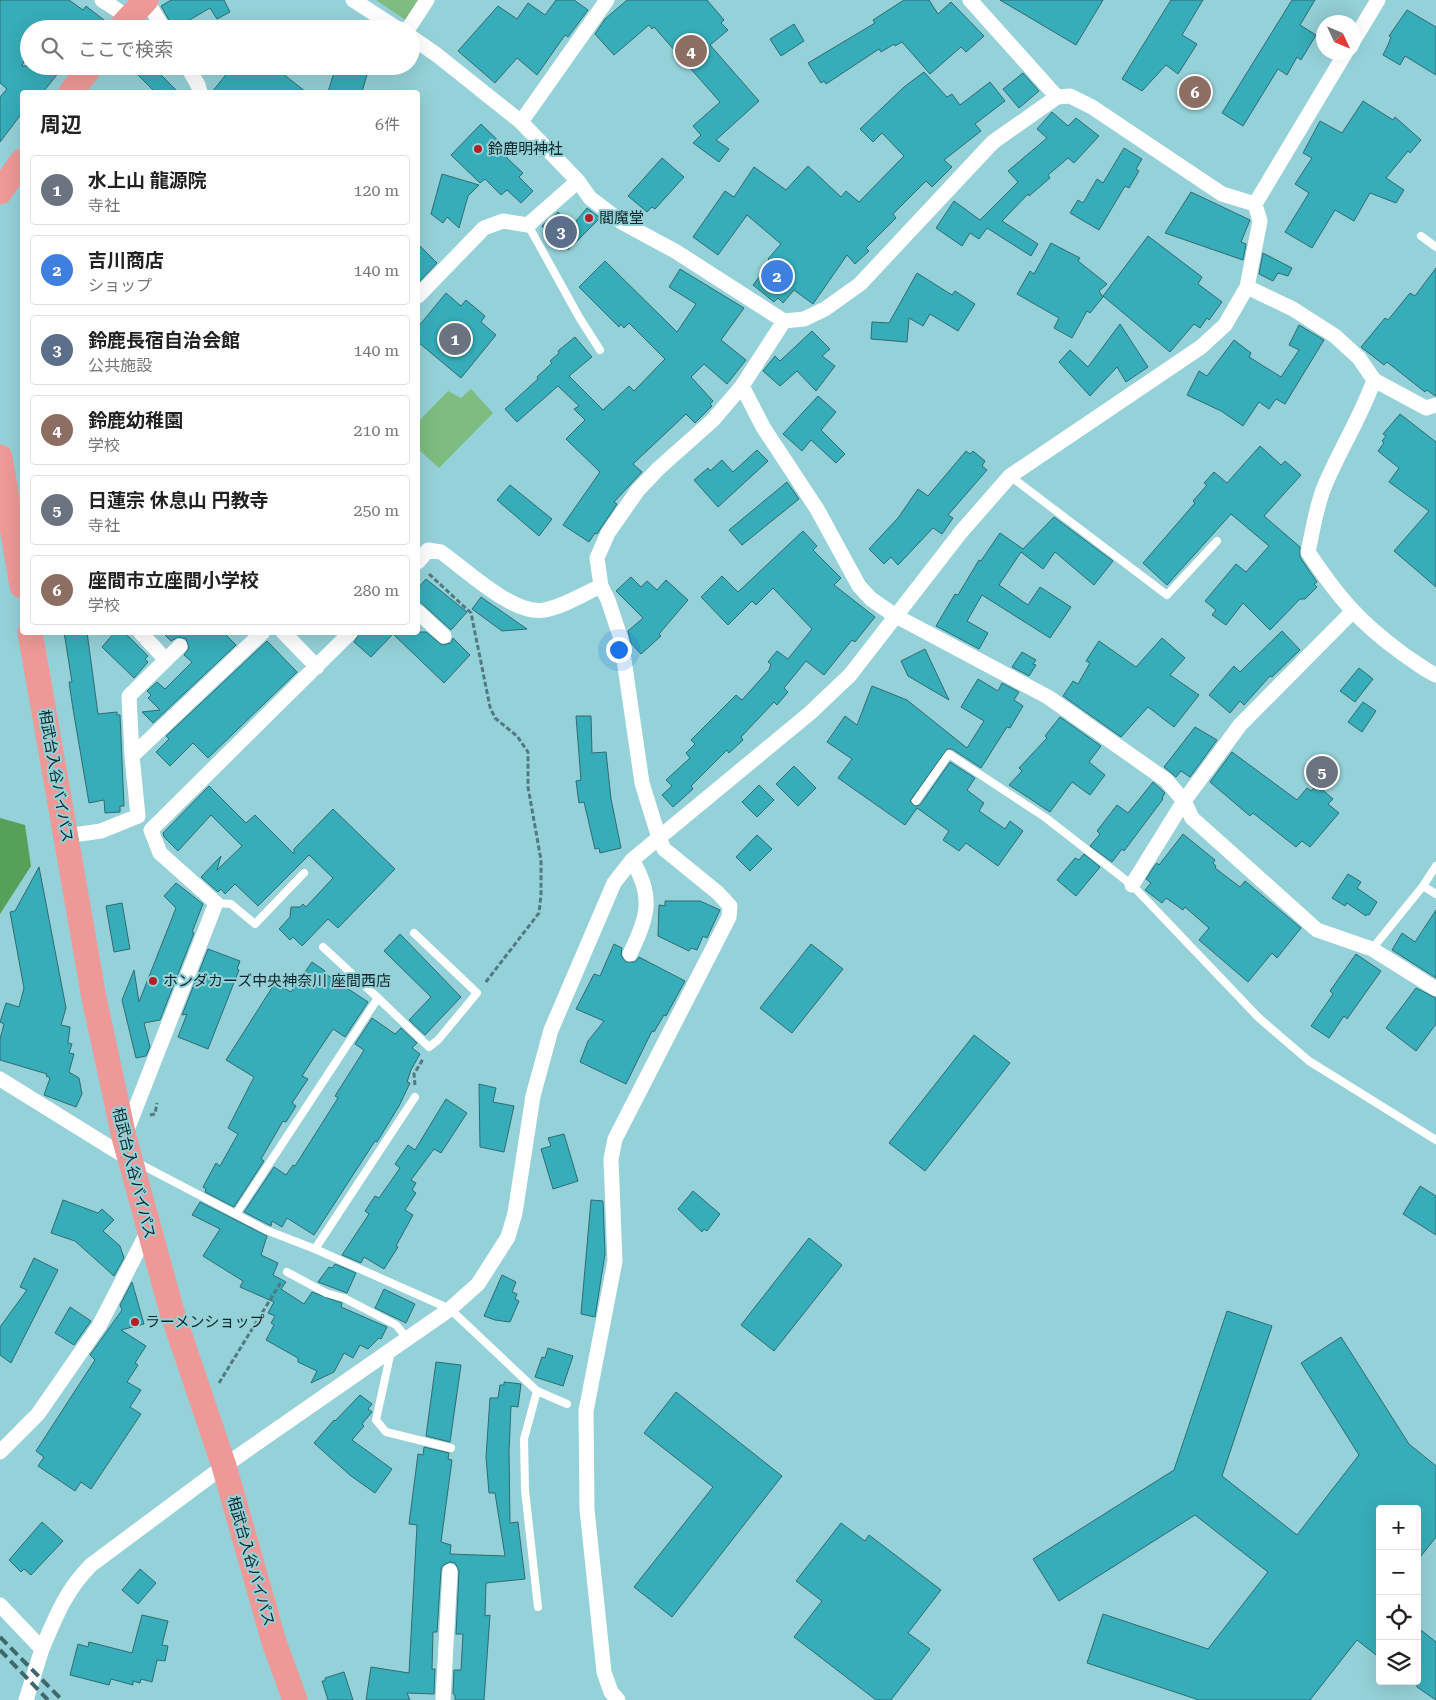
<!DOCTYPE html>
<html lang="ja">
<meta charset="utf-8">
<style>
:root{--surface:#fff;--page:#f6f6f6;--text:#222;--muted:#767676;--line:#e0e0e0;--accent:#b45309}
body{margin:0;font-family:"Roboto Serif","Noto Sans JP",serif;background:var(--page);color:var(--text)}
.controls{position:absolute;right:15px;bottom:15px;display:grid;overflow:hidden;border-radius:5px;box-shadow:0 5px 20px #0002}
.controls button{width:45px;height:45px;display:grid;place-items:center;padding:0;border:0;border-bottom:1px solid var(--line);background:var(--surface);color:var(--text);font:25px sans-serif}
.compass{position:absolute;left:1316px;top:15px;width:45px;height:45px;border-radius:50%;background:var(--surface);box-shadow:0 5px 20px #0002;rotate:134deg}
.you{position:absolute;left:618px;top:649px;width:18px;height:18px;margin:-12px;border:4px solid #fff;border-radius:50%;background:#1a73e8;box-shadow:0 0 0 8px #1a73e833}
.badge{display:grid;place-items:center;width:32px;height:32px;border-radius:50%;background:var(--accent);color:#fff;font-size:16px;font-weight:700}
.pin{position:absolute;translate:-50% -50%;border:2px solid #fff;box-shadow:0 1px 5px #0006}
.list{margin:0;padding:0;list-style:none}
h2{display:flex;justify-content:space-between;align-items:center;height:65px;margin:0;padding:0 20px;font-size:21px}
h2 small{font-size:16px;font-weight:400;color:var(--muted)}
.list li{display:grid;grid-template-columns:32px 1fr auto;gap:15px;align-items:center;box-sizing:border-box;height:70px;margin:0 10px 10px;padding:0 10px;border:1px solid var(--line);border-radius:5px}
.list b{display:block;font-size:19px;white-space:nowrap}
.list p{margin:0;font-size:16px;white-space:nowrap;color:var(--muted)}
.list em{font-size:16px;font-style:normal;color:var(--muted)}
.icon{flex:none;width:28px;height:28px;fill:none;stroke:currentColor;stroke-width:2;stroke-linecap:round;stroke-linejoin:round}
.map{position:relative;flex:none;width:1436px;height:1700px;overflow:hidden}
.search{position:absolute;background:var(--surface);box-shadow:0 5px 20px #0002;left:20px;top:20px;width:400px;height:55px;display:flex;align-items:center;gap:12px;box-sizing:border-box;padding:0 18px;border-radius:28px;color:var(--muted);font-size:19px}
.panel{position:absolute;background:var(--surface);box-shadow:0 5px 20px #0002;left:20px;top:90px;width:400px;height:545px;border-radius:5px}
.map>svg:first-child{display:block}
.green{fill:#7ebc80}
.forest{fill:#55a159}
.building{fill:#36adb9;stroke:#306b72}
.lines{fill:none;stroke-linecap:round;stroke-linejoin:round}
.path{stroke:#507a7f;stroke-width:3;stroke-dasharray:5 2.5;stroke-linecap:butt}
.lane{stroke:#fff;stroke-width:8}
.street{stroke:#fff;stroke-width:15}
.primary{stroke:#ee9997;stroke-width:25}
.rail{stroke:#40676b;stroke-width:4;stroke-dasharray:10 5;stroke-linecap:butt}
.poi-dot{fill:#b12027;stroke:#95d1d8;stroke-width:2}
.labels{text-anchor:middle;stroke-width:4;stroke-linejoin:round;paint-order:stroke}
.poi-label{font-size:15px;fill:#0d2629;stroke:#95d1d8;text-anchor:start}
.street-label{font-size:15px;fill:#0d2629;stroke:#95d1d8}
</style>
<div class="map">
<svg width="1436" height="1700" viewBox="0 0 1436 1700">
<rect width="100%" height="100%" fill="#95d1d8"/>
<path class="green" d="M376,0H421L407,21Z
M471,389L493,413L439,468L418,449V422L448,391L461,398Z"/>
<path class="forest" d="M0,818L25,825L31,866L0,914Z"/>
<path class="building" d="M0,0H69L83,10L86,6L104,20L97,29H29V49L22,66H64L43,92H22V113L0,142V97L7,89L0,83Z
M171,0H224L230,12L217,19L210,8L174,29L161,6Z
M556,0H574L588,10L568,37L565,35L537,75L517,58L495,83L458,51L498,6L517,19L528,3L545,15Z
M627,0H707L724,20L721,23L728,30L710,45L759,101L716,140L729,149L719,162L693,143L701,135L693,126L720,102L654,27L652,29L649,25L614,55L595,34L605,19Z
M904,0H929L938,14L951,2L984,36L966,52L961,47L930,74L902,42L895,46L894,44L881,52L879,49L826,84L824,81L821,83L808,63L875,23L873,20Z
M1000,0H1103L1076,45Z
M1171,0H1203L1182,35L1197,44L1178,74L1166,65L1142,91L1122,79Z
M1292,0H1315L1300,25L1316,35L1301,60L1297,57L1287,75L1278,69L1243,126L1222,113Z
M1407,10L1436,27V75L1405,56L1400,65L1383,55L1388,45L1391,37L1389,36Z
M794,24L804,41L781,56L770,39Z
M129,66H152L178,92H155Z
M233,66H273L306,92H212Z
M336,66H353L368,71L362,92H328Z
M924,72L947,97L952,94L960,105L990,82L1005,101L975,124L981,131L944,160L952,167L932,187L926,181L893,214L896,218L866,248L869,251L855,264L847,255L813,304L794,290L783,303L778,298L774,302L753,285L771,262L768,259L781,244L747,215L718,255L693,237L725,191L734,197L754,167L786,190L808,166L841,197L846,191L859,202L904,156L882,133L873,142L860,129L904,87Z
M1023,73L1039,91L1019,108L1003,89Z
M1363,101L1393,120L1395,117L1421,140L1410,153L1408,151L1386,178L1404,190L1396,203L1370,193L1354,221L1335,210L1312,248L1285,232L1309,193L1295,184L1312,158L1303,153L1320,121L1342,133Z
M1052,112L1068,126L1076,118L1099,136L1074,163L1068,158L1048,175L1050,178L1029,196L1028,194L1002,221L1038,244L1031,256L987,228L979,239L970,233L962,246L936,228L954,201L980,220L1018,182L1008,171L1047,138L1037,129Z
M481,124L511,153L506,157L523,173L519,177L533,191L521,203L507,190L501,195L485,179L480,183L451,155Z
M1124,148L1142,159L1136,169L1139,171L1129,188L1125,186L1099,230L1070,213L1078,200L1083,203L1097,179L1103,183Z
M662,158L684,177L655,209L652,207L647,212L628,196Z
M442,174L479,185L468,196L459,228L447,217L443,223L431,214Z
M1191,192L1250,220L1241,242L1246,244L1243,260L1165,233Z
M587,208L600,218L568,250L562,242L558,245L542,226L558,212L571,227Z
M1148,236L1202,277L1198,284L1222,302L1209,320L1207,318L1200,328L1194,324L1170,352L1103,296Z
M1051,243L1080,258L1078,261L1107,284L1099,291L1103,297L1090,313L1087,311L1072,338L1054,328L1059,318L1017,294L1030,271L1034,274Z
M418,244L437,263L418,283Z
M1263,253L1292,268L1288,276L1278,273L1273,281L1259,274Z
M605,261L677,332L696,304L669,287L680,269L744,308L721,340L746,360L727,384L704,364L691,377L713,401L710,404L712,406L695,423L686,414L633,464L642,472L614,502L617,504L597,534L595,533L589,542L563,525L600,472L566,439L585,420L574,409L579,406L558,386L517,422L505,409L538,379L537,377L552,363L550,361L559,353L558,351L575,337L592,357L569,376L603,410L629,386L634,391L665,359L629,323L624,328L621,324L619,327L579,287Z
M1436,268V396H1435L1427,390L1425,392L1387,362L1384,365L1361,347L1385,318L1388,320L1410,293L1415,296Z
M917,273L952,295L955,291L975,304L958,331L930,314L923,326L909,318L907,342L871,339L872,322L889,323Z
M446,293L461,306L466,300L485,316L481,322L496,335L461,378L418,342V327Z
M1120,324L1148,367L1126,382L1117,367L1090,396L1059,362L1070,350L1088,367Z
M1299,325L1324,340L1285,404L1276,399L1269,409L1259,402L1243,426L1221,411L1187,395L1199,371L1207,376L1234,340L1251,353L1249,357L1281,377L1299,350L1289,345Z
M812,331L830,349L822,356L835,366L816,391L797,371L780,386L763,371L775,356L780,361Z
M818,396L836,412L821,430L845,454L836,463L811,440L802,451L783,434Z
M1400,414L1436,442V587L1394,551L1429,511L1389,482L1399,468L1378,451L1384,443L1382,441L1386,436L1383,434Z
M1260,446L1281,465L1285,461L1301,475L1264,516L1300,547V557L1317,582L1314,584L1317,587L1305,599H1300L1270,630L1243,603L1226,625L1212,615L1216,610L1205,601L1236,564L1246,572L1269,546L1231,514L1167,585L1143,563L1195,503L1193,501L1207,485L1204,483L1214,472L1227,483Z
M757,450L768,461L718,507L694,480L708,468L710,471L722,460L733,472Z
M966,451L970,454L973,451L985,461L982,466L987,470L948,515L953,518L942,534L933,528L898,565L891,557L884,564L869,549L898,518L918,489L928,496Z
M787,482L799,499L742,545L729,530Z
M510,485L552,519L539,536L497,500Z
M1054,517L1113,561L1094,585L1055,552L1043,569L1021,552L999,585L1028,605L1040,587L1071,607L1050,638L982,595L967,621L988,633L979,649L936,626L955,594L958,595L979,560L981,561L1000,533L1023,549Z
M803,531L817,546L813,550L841,578L834,585L875,617L855,642L852,640L824,675L806,661L784,688L788,692L777,705L774,702L741,737L743,740L729,753L727,750L691,786L693,789L673,807L662,795L672,786L666,780L690,758L686,753L695,744L691,740L736,695L742,700L769,670L771,664L768,662L777,651L788,659L812,629L773,588L756,605L752,601L728,625L701,597L722,576L738,592Z
M631,577L641,587L647,581L657,590L666,580L688,600L659,634L661,636L641,654L631,643L628,631L643,618L616,591Z
M426,579L467,612L451,630L418,600V588Z
M481,597L527,629L502,631L472,609Z
M1282,631L1300,650L1272,677L1270,676L1244,705L1240,701L1230,713L1209,695L1234,666L1240,672Z
M64,632H87L98,714L117,712V715H120L124,806H120V812L105,813L104,800L89,803L73,709L69,682H72Z
M115,632H124L148,656L145,659L148,662L134,678L102,647Z
M162,632H223L236,645L153,723L142,712L160,710L148,698L151,695L147,691L157,682L165,689L192,662L184,655L189,648L186,639L178,637L171,641Z
M360,632H426L442,645L451,643L453,638L470,655L444,683L393,634L371,657L354,642Z
M1162,638L1185,658L1170,675L1199,695L1174,727L1148,707L1121,737L1063,696L1073,681L1078,684L1090,663L1086,661L1099,641L1136,667Z
M267,641L297,672L208,758L193,743L170,766L156,752L169,739L166,736Z
M925,649L949,700L908,676L901,661Z
M1022,652L1036,660L1033,664L1036,665L1029,676L1012,667Z
M1359,668L1373,679L1355,702L1340,691Z
M978,679L998,691L1002,683L1019,692L1014,700L1023,706L1010,728L1007,727L981,768L952,749H947L910,801L915,806L920,805L950,762L975,778L967,790L984,803L979,811L1005,829L1010,821L1023,831L998,866L966,843L959,851L943,840L949,831L917,808L905,825L838,778L852,759L827,742L845,716L857,725L872,686L907,700L967,748L984,721L961,707Z
M1363,702L1376,711L1362,732L1348,722Z
M576,716H591L592,753L606,752L611,799L621,848L600,853L599,848L595,849L584,802L579,803L576,781L581,780Z
M1060,717L1101,746L1089,762L1105,775L1090,795L1072,782L1050,812L1009,785L1022,771L1019,768L1047,738L1045,736Z
M1195,727L1217,740L1190,777L1181,771L1176,777L1164,767Z
M1232,752L1297,800L1307,788L1311,791L1317,785L1333,799L1328,804L1339,813L1310,847L1302,841L1296,847L1253,813L1250,816L1210,782Z
M794,766L816,788L798,806L776,784Z
M1153,782L1165,793L1162,798L1163,799L1124,851L1122,849L1112,862L1090,846L1100,834L1097,831L1117,805L1128,813Z
M759,785L774,800L757,817L742,802Z
M209,786L246,823L255,815L294,854V849L333,809L395,869L338,928L328,919L302,946L293,937L290,940L279,929L290,917L291,907H300L303,904L306,907L333,878L309,855L258,906L235,884L225,894L221,889L218,892L201,877L221,856L217,870L242,846L211,815L178,851L164,837L163,833Z
M1183,834L1215,860L1213,863L1216,866L1215,868L1240,887L1245,881L1301,928L1277,958L1272,953L1248,982L1199,940L1209,928L1185,907L1183,910L1166,898L1162,903L1145,890L1151,883L1146,879L1153,868L1157,863L1159,865Z
M757,835L772,849L750,871L736,857Z
M1084,854L1100,867L1076,896L1057,880L1075,858L1079,860Z
M39,867L66,1008L61,1025L70,1027L68,1043L72,1044L69,1053L74,1054L69,1072L79,1078L82,1094L76,1107L44,1095L50,1078L46,1076L47,1074L0,1060V1039L4,1024L0,1022L6,1003L19,1007L24,988L10,912L15,911Z
M1348,874L1361,882L1357,888L1377,902L1369,915L1367,914L1366,916L1347,903L1345,906L1332,898Z
M176,883L203,904L192,932L194,933L160,1020L144,1023L150,1047L146,1056L136,1058L122,1000L134,970L139,1002L176,908L164,896Z
M665,901H700L720,910L707,938L703,936L697,950L691,948L689,951L658,936L659,905L665,906Z
M122,903L130,949L114,952L106,906Z
M1436,910V978L1392,950L1402,933L1415,942Z
M400,934L461,997L425,1035L409,1020L431,997L384,951Z
M614,944L622,948L621,955L626,962H635L639,957L685,981L666,1016L664,1015L654,1032L652,1031L626,1084L580,1062L588,1041L604,1021L576,1009L594,974L600,976Z
M811,944L843,969L792,1033L760,1008Z
M208,949L240,961L237,969L239,970L208,1049L178,1037L187,1014L182,1015Z
M1356,954L1381,971L1347,1019L1344,1016L1329,1038L1311,1026L1333,994L1330,991Z
M312,962L325,971L324,973L368,1002L345,1037L333,1029L315,1056L302,1076L308,1079L292,1103L296,1106L286,1122L283,1121L261,1159L264,1161L234,1207L205,1192L206,1189L203,1187L216,1163L220,1166L238,1134L228,1128L254,1077L226,1060L275,983L291,992Z
M1416,988L1436,998V1024L1416,1051L1386,1028Z
M372,1018L395,1034L401,1028L417,1043L412,1048L420,1054L411,1070L407,1082L410,1083L399,1106L377,1142L375,1141L314,1235L287,1218L282,1227L272,1221L271,1226L244,1212L274,1167L286,1175L293,1165L295,1166L338,1098L335,1096L361,1055L364,1050L355,1044Z
M974,1035L1010,1063L925,1171L889,1143Z
M479,1084L496,1088L493,1102L514,1106L504,1152L480,1147Z
M446,1099L467,1113L441,1153L434,1149L411,1180L416,1183L412,1190L416,1193L405,1210L413,1215L396,1246L398,1247L384,1269L364,1257L361,1263L342,1255L369,1214L365,1211L375,1196L379,1198L400,1168L395,1164L408,1145L415,1150Z
M564,1134L578,1181L553,1189L541,1149L551,1146L548,1138Z
M1420,1186L1436,1196V1235L1403,1214Z
M693,1191L720,1214L707,1231L704,1229L702,1232L678,1209Z
M63,1200L98,1213L102,1209L114,1220L103,1231L120,1246L124,1258L114,1276L75,1241L51,1233Z
M591,1200L603,1201L605,1254L595,1317L581,1314Z
M200,1202L267,1236L261,1255L278,1263L273,1275L286,1282L281,1289L304,1304L312,1292L342,1303L341,1307L387,1327L381,1339L379,1338L368,1349L360,1345L353,1358L344,1353L334,1372L311,1383L317,1371L298,1362V1358L266,1340L274,1325L271,1323L275,1316L268,1313L274,1302L240,1287L243,1281L203,1256L220,1229L192,1215Z
M809,1238L842,1265L774,1351L741,1325Z
M34,1258L58,1270L11,1363L0,1355V1327L27,1290L20,1287Z
M335,1264L356,1273L347,1293L318,1282L329,1267L332,1268Z
M502,1275L516,1282L512,1292L517,1294L515,1299L519,1301L510,1322L495,1320L484,1316Z
M132,1282L144,1324L121,1330L146,1346L135,1363L138,1365L127,1382L141,1390L130,1407L141,1414L91,1489L81,1482L75,1491L38,1466L44,1457L36,1451L95,1360L90,1355L122,1310L120,1305Z
M384,1289L415,1304L406,1323L375,1308Z
M70,1307L91,1321L74,1345L55,1333Z
M1227,1311L1272,1326L1222,1476L1297,1535L1359,1455L1301,1363L1341,1337L1409,1444L1436,1466V1537L1417,1561V1509H1380V1658L1357,1640L1310,1700H1199L1087,1663L1103,1614L1208,1649L1268,1572L1195,1515L1059,1601L1033,1559L1174,1470Z
M548,1348L573,1356L563,1386L535,1377L542,1357L545,1358Z
M436,1362L461,1365L450,1442L426,1436Z
M504,1382L521,1384L518,1407L511,1406L509,1452L510,1523L518,1522L525,1579L486,1583L485,1616L490,1615L484,1700H455V1695L453,1694L454,1670H461L463,1634H456L459,1571L455,1563L450,1562L442,1566L441,1570L437,1632H433L432,1669H435L434,1694L407,1693L410,1700H366L371,1667L409,1673L417,1525L409,1524L418,1454L423,1455L424,1447L449,1453L448,1459L452,1460L441,1542L451,1545L450,1554L505,1556L495,1493H489L486,1457L490,1398H498L500,1385H504Z
M676,1392L782,1476L672,1617L634,1587L713,1487L644,1433Z
M360,1395L372,1404L368,1409L372,1412L362,1424L364,1426L352,1440L392,1469L375,1493L351,1476L314,1443L334,1420L335,1421Z
M42,1522L63,1541L31,1575L24,1569L21,1572L9,1560Z
M841,1523L865,1541L869,1535L941,1590L908,1633L930,1649L891,1700H876L794,1637L822,1601L796,1581Z
M140,1569L156,1583L138,1604L122,1590Z
M142,1615L168,1621L162,1645L168,1646L165,1661L157,1660L152,1682L141,1679L140,1683L133,1681V1685L111,1679L109,1685L70,1675L78,1644L88,1647L89,1642L132,1653Z
M1417,1627L1436,1642V1700L1417,1687Z
M344,1672L353,1700H328L322,1681H325V1678Z"/>
<g class="lines">
<path class="path" d="M429,574L471,613L490,707L495,718L517,736L528,752V787L541,860V895L539,913L485,983
M415,1085L414,1074L423,1059
M150,1115L155,1114L157,1103
M219,1383L281,1282"/>
<path class="lane" d="M528,225L579,317L600,350
M1421,236L1436,247
M1010,476L1167,595L1217,541
M916,801L949,754L1046,818L1132,885L1259,1018L1309,1061L1436,1140
M1423,886L1436,894
M216,903L231,904L255,924L304,873
M323,947L378,998
M1372,949L1423,886L1436,866
M138,1163L266,1230L315,1249L450,1309L537,1391L567,1404
M236,1214L378,998L429,1047L438,1040L477,993L414,933
M315,1249L415,1097
M287,1272L326,1293L344,1298L396,1325L408,1339
M391,1351L376,1420L386,1432L451,1448
M537,1391L524,1439L525,1490L538,1607"/>
<path class="street" d="M102,0L128,17
M146,0L164,29
M353,0L398,29
M970,0L1057,97
M408,29L427,0
M411,37L437,55L521,122L578,181L590,198L623,223L675,251L784,321L804,319L825,309L860,284L993,142L1057,97L1070,96L1092,107L1222,194L1255,204
M1354,40L1378,0
M187,66L198,85L200,92
M521,122L607,0
M1247,287L1293,309L1335,336L1359,358L1374,380L1426,408L1436,405
M418,296L484,228L503,221L528,225L578,181
M1374,380C1361,417 1340,449 1325,485C1316,506 1313,530 1308,552C1338,597 1359,622 1403,654C1414,661 1424,670 1436,675
M742,386L763,427L817,509L859,586L871,599L894,615L1048,697L1166,780L1184,801L1192,818L1317,930L1372,949L1436,989
M418,562L428,550L441,552C465,569 514,616 544,610C563,607 583,594 601,586
M418,612L444,636
M140,632L166,660
M283,632L317,667
M132,756L263,632
M66,836L101,831L138,816L132,756L129,696L180,646
M1132,885L1184,801L1240,725L1352,612
M630,954C647,917 655,898 632,860
M0,1079L129,1159
M125,1135L216,903L160,853L151,830L351,632
M0,1452L38,1414L99,1326L148,1231
M0,1605L42,1649L26,1700
M42,1649C56,1616 66,1590 91,1565L224,1466L450,1309L478,1284L508,1237L515,1213L533,1096L551,1030L614,883L632,860L810,713L850,675L961,532L1010,476L1201,347L1225,325L1247,287L1260,221L1255,204L1346,52
M443,1700L450,1571
M618,1700L611,1692L604,1672L587,1509L586,1411L615,1261L611,1159L615,1139L729,917L730,906L718,893L664,849L659,838L642,783L621,639L608,600L601,586L597,558L608,533L638,490L659,468L713,420L742,386L784,321"/>
<path class="primary" d="M119,29L146,0
M71,92L91,66
M0,192L22,161
M0,457L22,586
M30,632L94,998L124,1137L172,1312L224,1466L274,1642L295,1700"/>
<path class="rail" d="M0,1637L62,1700
M0,1650L48,1700"/>
</g>
<g class="poi-dot">
<circle cx="478" cy="149" r="5"/>
<circle cx="589" cy="218" r="5"/>
<circle cx="153" cy="981" r="5"/>
<circle cx="135" cy="1322" r="5"/>
</g>
<g class="labels">
<g class="poi-label">
<text x="488" y="154">鈴鹿明神社</text>
<text x="599" y="223">閻魔堂</text>
<text x="163" y="986">ホンダカーズ中央神奈川 座間西店</text>
<text x="145" y="1327">ラーメンショップ</text>
</g>
<g class="street-label">
<text transform="translate(56 776) rotate(80)" y="5">相武台入谷バイパス</text>
<text transform="translate(134 1173) rotate(76)" y="5">相武台入谷バイパス</text>
<text transform="translate(251 1561) rotate(74)" y="5">相武台入谷バイパス</text>
</g>
</g>
</svg>
<div class="controls">
<button>+</button>
<button>−</button>
<button><svg class="icon" aria-label="locate" viewBox="0 0 24 24"><circle cx="12" cy="12" r="6"/><path d="M12 2v4M12 18v4M2 12h4M18 12h4"/></svg></button>
<button><svg class="icon" aria-label="layers" viewBox="0 0 24 24"><path d="M12 4l9 5-9 5-9-5zM3 14l9 5 9-5"/></svg></button>
</div>
<svg class="compass" viewBox="-18 -18 36 36"><path d="M0-13l5 13h-10z" fill="#e53935"/><path d="M0 13l5-13h-10z" fill="#767676"/></svg>
<div class="you"></div>
<div class="pin badge" style="left:455px;top:339px;background:#6b7280">1</div>
<div class="pin badge" style="left:777px;top:276px;background:#3f7fe0">2</div>
<div class="pin badge" style="left:561px;top:232px;background:#5c6f8a">3</div>
<div class="pin badge" style="left:691px;top:51px;background:#8d6e63">4</div>
<div class="pin badge" style="left:1322px;top:772px;background:#6b7280">5</div>
<div class="pin badge" style="left:1195px;top:92px;background:#8d6e63">6</div>
<div class="search"><svg class="icon" aria-label="search" viewBox="0 0 24 24"><circle cx="10" cy="10" r="6"/><path d="M15 15l6 6"/></svg>ここで検索</div>
<section class="panel">
<h2>周辺<small>6件</small></h2>
<ul class="list">
<li><span class="badge" style="background:#6b7280">1</span><div><b>水上山 龍源院</b><p>寺社</p></div><em>120 m</em></li>
<li><span class="badge" style="background:#3f7fe0">2</span><div><b>吉川商店</b><p>ショップ</p></div><em>140 m</em></li>
<li><span class="badge" style="background:#5c6f8a">3</span><div><b>鈴鹿長宿自治会館</b><p>公共施設</p></div><em>140 m</em></li>
<li><span class="badge" style="background:#8d6e63">4</span><div><b>鈴鹿幼稚園</b><p>学校</p></div><em>210 m</em></li>
<li><span class="badge" style="background:#6b7280">5</span><div><b>日蓮宗 休息山 円教寺</b><p>寺社</p></div><em>250 m</em></li>
<li><span class="badge" style="background:#8d6e63">6</span><div><b>座間市立座間小学校</b><p>学校</p></div><em>280 m</em></li>
</ul>
</section>
</div>
